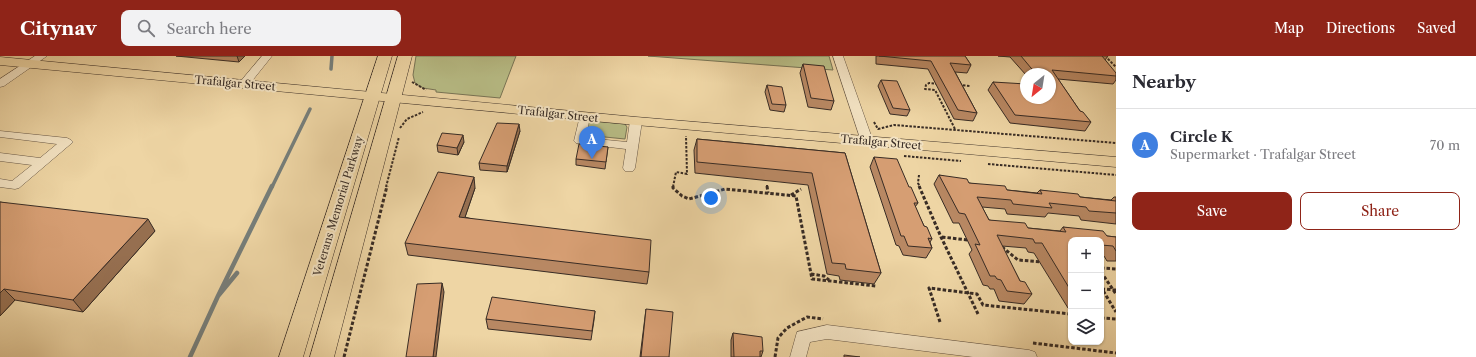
<!DOCTYPE html>
<meta charset="utf-8">
<style>
:root{--surface:#fff;--page:#f2f2f3;--text:#2b2b33;--muted:#7c7c81;--line:#e1e1e2;--accent:#8f2418}
body{margin:0;font-family:"Libre Caslon Text",serif;background:var(--page);color:var(--text)}
.controls{position:absolute;right:12px;bottom:12px;display:grid;overflow:hidden;border-radius:8px;box-shadow:0 1px 3px #0004}
.controls button{width:36px;height:36px;display:grid;place-items:center;padding:0;border:0;border-bottom:1px solid var(--line);background:var(--surface);color:var(--text);font:20px sans-serif}
.compass{position:absolute;left:1020px;top:12px;width:36px;height:36px;border-radius:50%;background:var(--surface);box-shadow:0 1px 3px #0004;rotate:210deg}
.you{position:absolute;left:711px;top:142px;width:14px;height:14px;margin:-10px;border:3px solid #fff;border-radius:50%;background:#1a73e8;box-shadow:0 0 0 6px #1a73e833}
.badge{display:grid;place-items:center;width:26px;height:26px;border-radius:50%;background:var(--accent);color:#fff;font-size:13px;font-weight:700}
.pin{position:absolute;translate:-50% -33px;filter:drop-shadow(0 1px 2px #0008)}
.pin::after{content:'';position:absolute;top:21px;width:14px;height:12px;background:inherit;clip-path:polygon(0 0,100% 0,50% 100%)}
.list{margin:0;padding:0;list-style:none}
h2{display:flex;justify-content:space-between;align-items:center;height:52px;margin:0;padding:0 16px;font-size:17px}
h2 small{font-size:13px;font-weight:400;color:var(--muted)}
.list li{display:grid;grid-template-columns:26px 1fr auto;gap:12px;align-items:center;box-sizing:border-box;height:72px;padding:0 16px;border-top:1px solid var(--line)}
.list b{display:block;font-size:15px;white-space:nowrap}
.list p{margin:0;font-size:13px;white-space:nowrap;color:var(--muted)}
.list em{font-size:13px;font-style:normal;color:var(--muted)}
.actions{display:flex;gap:8px;padding:12px 16px}
.actions a{flex:1;padding:9px 0;border:1px solid var(--accent);border-radius:8px;text-align:center;font-size:14px;color:var(--accent)}
.actions .main{background:var(--accent);color:#fff}
.icon{flex:none;width:22px;height:22px;fill:none;stroke:currentColor;stroke-width:2;stroke-linecap:round;stroke-linejoin:round}
.map{position:relative;flex:none;width:1116px;height:301px;overflow:hidden}
header{display:flex;align-items:center;gap:24px;box-sizing:border-box;height:56px;padding:0 20px;background:var(--accent);color:#fff}
header strong{font-size:19px}
nav{display:flex;gap:22px;margin-inline-start:auto;font-size:14px}
.search{width:280px;height:36px;background:var(--page);display:flex;align-items:center;gap:10px;box-sizing:border-box;padding:0 14px;border-radius:8px;color:var(--muted);font-size:15px}
main{display:flex}
aside{flex:1;background:var(--surface)}
.map>svg:first-child{display:block}
.green{fill:#b8bd86;stroke:#787456}
.lines{fill:none;stroke-linecap:round;stroke-linejoin:round}
.stream-far1{stroke:#767e7a;stroke-width:3.5}
.stream{stroke:#767e7a;stroke-width:4.5}
.minor-casing{stroke:#665645;stroke-width:1}
.major-casing{stroke:#382c25;stroke-width:1}
.highway-casing{stroke:#382c25;stroke-width:1}
.path-far1{stroke:#382c25;stroke-width:2;stroke-dasharray:2.5 1.5;stroke-linecap:butt}
.path{stroke:#382c25;stroke-width:3;stroke-dasharray:3.5 2;stroke-linecap:butt}
.minor{fill:#f4e4c4;fill-rule:evenodd}
.major{fill:#eed5a4;fill-rule:evenodd}
.highway{fill:#eed5a4;fill-rule:evenodd}
.wall{fill:#b88863;stroke:#382c25}
.shaded-wall{fill:#966f50;stroke:#382c25}
.building{fill:#d69e73;stroke:#382c25}
.labels{text-anchor:middle;stroke-width:4;stroke-linejoin:round;paint-order:stroke}
.street-label{font-size:11px;fill:#382c25;stroke:#f4e4c4}
</style>
<header>
<strong>Citynav</strong>
<div class="search"><svg class="icon" aria-label="search" viewBox="0 0 24 24"><circle cx="10" cy="10" r="6"/><path d="M15 15l6 6"/></svg>Search here</div>
<nav><a>Map</a><a>Directions</a><a>Saved</a></nav>
</header>
<main>
<div class="map">
<svg width="1116" height="301" viewBox="0 0 1116 301">
<rect width="100%" height="100%" fill="#eed5a4"/>
<filter id="stains"><feTurbulence type="fractalNoise" baseFrequency=".005" numOctaves="4"/><feColorMatrix values="0 0 0 0 .2 0 0 0 0 .09 0 0 0 0 .02 0 0 0 .5 -.17"/></filter>
<radialGradient id="worn" r=".72"><stop offset=".6" stop-color="#630" stop-opacity="0"/><stop offset="1" stop-color="#630" stop-opacity=".3"/></radialGradient>
<path class="green" d="M416,0H516L500,42L436,36V34L423,32L415,27L413,19Z
M648,0H829L833,14Z
M591,65L625,68L627,71L625,83L585,79L587,67Z"/>
<g class="lines">
<path class="stream-far1" d="M331,13L332,0
M272,131L310,53"/>
<path class="stream" d="M218,240L272,130
M190,301L218,240L237,217"/>
<defs>
<path id="minor" d="M35,0H47L4,30L0,31V23Z
M262,0H272L248,30H240L239,28L240,26Z
M833,0H843L873,85L871,87H863L861,85Z
M585,57L590,60L586,82L627,86L630,65L636,62L640,63L642,65L635,112L633,115H625L623,112L626,93L576,87L574,85L580,60Z
M0,75L67,82L71,84L73,86L19,132L15,133L0,131V123L12,125L32,109L0,105V97L40,102L57,88L0,81Z
M827,269L1029,294L1035,296L1037,301H973L827,283L810,286L806,301H790L797,276Z"/>
<path id="major" d="M0,1L636,61L1116,101V111L636,69L0,9Z"/>
<path id="highway" d="M378,0H392L303,301H279Z
M398,0H412L334,301H310Z"/>
</defs>
<use href="#minor" class="minor-casing"/>
<use href="#major" class="major-casing"/>
<use href="#highway" class="highway-casing"/>
<path class="path-far1" d="M1105,0L1116,11
M412,26L426,34
M938,28L929,27L926,29L925,33L935,34L955,73
M959,29L970,30
M874,66L878,73L894,69L1116,87
M400,72L407,63L423,56
M904,100L961,105
M988,108L1116,119
M919,119L918,127L920,131
M767,129V131
M386,131L399,81
M673,131L676,116L687,118L686,80"/>
<path class="path" d="M673,130V132L682,140L689,143L725,133L796,140L812,223L876,230
M767,130L768,137
M919,130L941,181L978,258
M791,139L801,133
M942,181L968,184
M1002,191L1018,204L1043,206
M1101,212L1116,213
M1101,216L1116,238
M811,218L824,220L829,224
M1116,234L1102,233L1116,256
M1101,262L1116,263
M940,266L929,232L977,238L983,249L1071,258
M1033,287L1116,297
M344,301L387,130
M775,301L778,282L787,272L807,261L823,263"/>
<use href="#minor" class="minor"/>
<use href="#major" class="major"/>
<use href="#highway" class="highway"/>
</g>
<path class="wall" d="M176,0H245L239,6Z
M876,0H965L971,9L967,17L955,16L977,57L973,65L954,63L928,13L876,8Z
M998,0H1108L1105,4L1116,20V24L1113,28L1058,23L1080,55L1091,66L1085,75L1010,67L988,34L993,26L1050,42V18H1026V19L1010,1Z
M803,8L834,45L831,54L808,51L800,17Z
M881,24L910,54L907,60L890,58L878,30Z
M767,29L786,49L784,56L770,54L765,36Z
M520,75L507,116L480,114L479,107Z
M697,83L845,97L881,217L874,228L840,224L839,220L827,218L808,129L695,117L694,94Z
M464,86L458,99L438,96L437,89Z
M608,91L605,113L576,109V103Z
M874,101L909,131L918,147L915,151L924,170L932,183L930,186L932,192L926,202L903,199L899,190L896,189L870,111Z
M939,119L969,127L1007,134L1037,137L1040,134L1080,141L1111,144L1114,141H1116V168L1081,164L1079,160L1048,157L1045,161L1007,158L1005,153L982,151L989,164L1028,172L1060,175L1063,171L1107,180L1116,181V205H1107L1104,200H1101V184H1071V253L1068,252L1034,197L1028,196L1026,192L1002,190L1020,225L1032,238L1024,248L999,245L994,233H990L988,230L983,229L969,198L972,194L959,167H953L934,128Z
M475,132L465,161L649,216L647,228L408,199L405,187Z
M0,146L155,175L83,256L15,244L0,260Z
M646,253L669,301H640Z
M595,255L594,264L591,284L488,273L486,263Z
M733,277L763,295L761,301H731V284Z"/>
<path class="shaded-wall" d="M237,0H245L239,6Z
M519,68L520,75L507,116V110Z
M463,79L464,86L458,99L457,92Z
M474,121L475,132L461,173L459,161Z
M148,163L155,175L83,256L73,244Z
M442,227L444,236L436,301H433Z
M4,233L15,244L0,260V237Z"/>
<path class="building" d="M879,0H965L971,9L950,7L977,57L958,54L931,5Z
M1021,0H1102L1116,17V20L1052,14L1080,55L1083,56L1091,66L1015,59L993,26L1026,28V42H1050V18H1036Z
M803,8L824,10L834,45L811,42Z
M881,24L897,25L910,54L893,52Z
M767,29L782,31L786,49L772,48Z
M497,67L519,68L507,110L479,107Z
M442,77L463,79L457,92L437,89Z
M697,83L845,97L881,217L846,213L845,208L832,207L812,117L697,106Z
M579,88L608,91L606,106L576,103Z
M874,101L897,103L909,131H911L918,147H914L924,170L927,171L932,183L928,182L932,192L908,190L904,180H901Z
M438,116L474,121L459,161L651,184L649,216L405,187Z
M939,119L967,123L969,127L1005,130L1007,134L1042,138L1040,134L1078,138L1080,141L1116,145V157L1089,155L1086,151L1049,147L1052,152L1013,148L1011,144L977,141L989,164L1025,167L1028,172L1066,176L1063,171L1103,175L1107,180L1116,181V195L1113,190L1101,189V184H1071V235L1042,187H1035L1033,183L997,179L1020,225L1025,226L1032,238L1007,235L1001,224L997,223L995,220H990L975,188L980,189L965,158L959,157Z
M0,146L148,163L73,244L4,233L0,237Z
M442,227L433,301H406L417,228Z
M492,241L595,255L592,275L486,263Z
M646,253L673,256L669,301H641Z
M733,277L762,281L763,295H760V301H734Z
M844,299L860,301H844Z"/>
<g class="labels">
<g class="street-label">
<text transform="translate(235 27) rotate(5)" y="4">Trafalgar Street</text>
<text transform="translate(558 58) rotate(6)" y="4">Trafalgar Street</text>
<text transform="translate(881 86) rotate(5)" y="4">Trafalgar Street</text>
<text transform="translate(338 150) rotate(-73)" y="4">Veterans Memorial Parkway</text>
</g>
</g>
<rect width="100%" height="100%" filter="url(#stains)"/>
<rect width="100%" height="100%" fill="url(#worn)"/>
</svg>
<div class="controls">
<button>+</button>
<button>−</button>
<button><svg class="icon" aria-label="layers" viewBox="0 0 24 24"><path d="M12 4l9 5-9 5-9-5zM3 14l9 5 9-5"/></svg></button>
</div>
<svg class="compass" viewBox="-18 -18 36 36"><path d="M0-13l5 13h-10z" fill="#e53935"/><path d="M0 13l5-13h-10z" fill="#7c7c81"/></svg>
<div class="you"></div>
<div class="pin badge" style="left:592px;top:103px;background:#3f7fe0">A</div>
</div>
<aside>
<h2>Nearby<small></small></h2>
<ul class="list">
<li><span class="badge" style="background:#3f7fe0">A</span><div><b>Circle K</b><p>Supermarket · Trafalgar Street</p></div><em>70 m</em></li>
</ul>
<div class="actions"><a class="main">Save</a><a>Share</a></div>
</aside>
</main>
